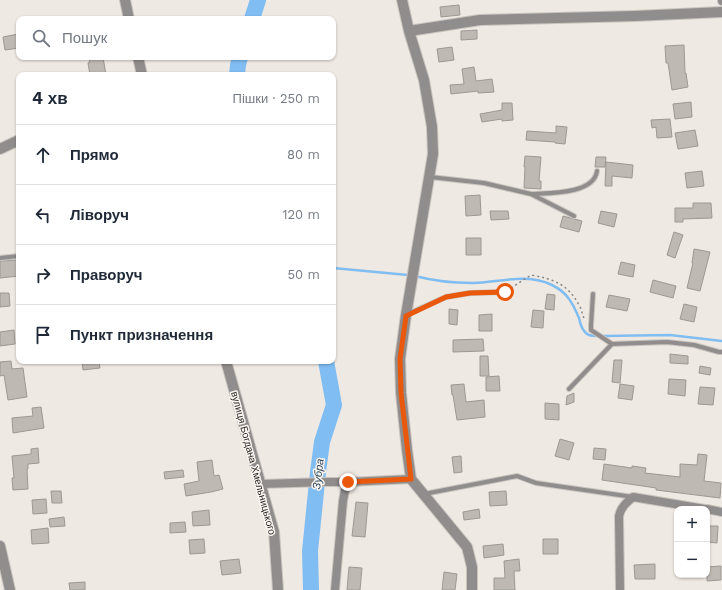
<!DOCTYPE html>
<html lang="uk">
<meta charset="utf-8">
<style>
:root{--surface:#fff;--page:#f6f6f7;--text:#1f2937;--muted:#747a83;--line:#e0e1e3}
body{margin:0;font-family:"Work Sans",sans-serif;background:var(--page);color:var(--text)}
.controls{position:absolute;right:12px;bottom:12px;display:grid;overflow:hidden;border-radius:8px;box-shadow:0 1px 3px #0004}
.controls button{width:36px;height:36px;display:grid;place-items:center;padding:0;border:0;border-bottom:1px solid var(--line);background:var(--surface);color:var(--text);font:20px sans-serif}
.stop{position:absolute;width:12px;height:12px;margin:-9px;border:3px solid #ea580c;border-radius:50%;background:#fff}
.stop.end{background:#ea580c;border-color:#fff;box-shadow:0 1px 4px #0008}
.list{margin:0;padding:0;list-style:none}
h2{display:flex;justify-content:space-between;align-items:center;height:52px;margin:0;padding:0 16px;font-size:17px}
h2 small{font-size:13px;font-weight:400;color:var(--muted)}
.list li{display:grid;grid-template-columns:26px 1fr auto;gap:12px;align-items:center;box-sizing:border-box;height:60px;padding:0 16px;border-top:1px solid var(--line)}
.list b{display:block;font-size:15px;white-space:nowrap}
.list em{font-size:13px;font-style:normal;color:var(--muted)}
.icon{flex:none;width:22px;height:22px;fill:none;stroke:currentColor;stroke-width:2;stroke-linecap:round;stroke-linejoin:round}
.map{position:relative;flex:none;width:722px;height:590px;overflow:hidden}
.search{position:absolute;background:var(--surface);box-shadow:0 1px 3px #0004;left:16px;top:16px;width:320px;height:44px;display:flex;align-items:center;gap:10px;box-sizing:border-box;padding:0 14px;border-radius:8px;color:var(--muted);font-size:15px}
.panel{position:absolute;background:var(--surface);box-shadow:0 1px 3px #0004;left:16px;top:72px;width:320px;height:292px;border-radius:8px}
.map>svg:first-child{display:block}
.lines{fill:none;stroke-linecap:round;stroke-linejoin:round}
.stream{stroke:#80bdf2;stroke-width:2.5}
.river{stroke:#80bdf2;stroke-width:16}
.building{fill:#beb9b3;stroke:#9d9893}
.service-casing{stroke:#cac4bf;stroke-width:6}
.minor-casing{stroke:#cac4bf;stroke-width:10}
.tertiary-casing{stroke:#cac4bf;stroke-width:12}
.path{stroke:#8a8682;stroke-width:1.5;stroke-dasharray:2 3;stroke-linecap:butt}
.service{stroke:#908d8c;stroke-width:4}
.minor{stroke:#908d8c;stroke-width:8}
.tertiary{stroke:#908d8c;stroke-width:10}
.route{stroke:#ea580c;stroke-width:5}
.labels{text-anchor:middle;stroke-width:3;stroke-linejoin:round;paint-order:stroke}
.street-label{font-size:10px;fill:#211e1d;stroke:#fcf6f1}
.water-label{font-size:11px;font-style:italic;fill:#1c3d58;stroke:#fcf6f1}
</style>
<div class="map">
<svg width="722" height="590" viewBox="0 0 722 590">
<rect width="100%" height="100%" fill="#efe9e3"/>
<g class="lines">
<path class="stream" d="M333,268L408,275
M415,276C434,281 453,283 473,283C500,282 527,273 552,285C558,288 565,293 569,299C573,304 576,311 579,318C580,323 581,328 585,332C587,335 592,336 596,336
M603,336L670,335L722,341"/>
<path class="river" d="M252,19L258,0
M237,75L238,65L240,57
M311,590L310,551L318,472L322,442L334,405L326,361"/>
</g>
<path class="building" d="M459,5L460,15L441,17L440,7Z
M477,30V39L461,40V31Z
M18,34L19,48L5,50L3,37Z
M684,45L685,73H686L688,87L672,90L668,63H666L665,46Z
M452,47L454,60L439,62L437,49Z
M88,57H103L106,75H90L88,63L90,62Z
M474,67L476,81L492,79L494,92L478,93V91L451,94L450,85L464,84L462,69Z
M691,102L692,117L675,119L673,104Z
M502,103H512L513,120L502,121V119L482,122L480,114L502,110Z
M670,119L672,137L657,138L656,127L652,128L651,120Z
M556,126L567,127L565,144L555,143V142L526,140L527,131L556,133Z
M695,130L698,146L678,149L675,133Z
M525,156L541,157L539,181H541V189L524,188L525,167H524Z
M596,157H606L605,167H595Z
M606,162L633,165L632,178L612,176V186H605Z
M702,171L704,186L687,188L685,173Z
M480,195L481,215L466,216L465,196Z
M693,203H711L712,218L683,219V222H675V208H693Z
M490,211H508L509,219L491,220Z
M601,211L617,214L614,227L598,223Z
M563,216L582,221L579,232L560,227Z
M674,232L683,235L675,258L667,255Z
M466,238H481V255H466Z
M694,249L710,252L700,291L687,288L693,263H692Z
M19,260V276L0,278V261Z
M621,262L635,265L633,277L618,274Z
M653,280L676,286L673,298L650,292Z
M0,293H9L10,306L0,307Z
M547,294L555,295L554,310L545,309Z
M609,295L630,299L627,311L606,307Z
M684,304L697,307L694,322L680,319Z
M449,309L458,310L457,325L449,324Z
M533,310L544,311L543,328L531,327Z
M492,314V331H479V315Z
M14,330L15,344L0,346V332Z
M483,339L484,351L453,352V340Z
M670,354L688,356V364L670,363Z
M480,356H488L489,376H480Z
M614,360H622L620,383L612,382Z
M11,361L12,369L23,368L27,397L8,400L4,375L0,376V362Z
M82,361H99L100,368L83,370Z
M700,366L711,368L710,375L699,373Z
M499,376L500,391H486V377Z
M669,379L686,380L685,396L668,394Z
M464,384L466,402L484,400L485,417L457,420L453,395H452L451,385Z
M620,384L634,386L632,400L618,398Z
M700,387L715,388L713,405L698,404Z
M574,393V402L566,405L567,396Z
M545,403L559,404V420L545,419Z
M41,407L44,428L13,433L12,418L33,416L32,408Z
M560,439L574,443L569,460L555,456Z
M38,448L39,463L28,464V469H27L28,489L13,490L12,478H14L12,456L31,454V449Z
M594,448L606,449L605,460L593,459Z
M698,454L707,455L704,481L721,483L720,498L656,490V488L602,480L604,464L632,468V466L646,468L645,473L680,477V464L697,465Z
M461,456L462,472L454,473L452,457Z
M212,460L214,476L219,475L223,489L211,492L186,496L184,484L199,481L197,462Z
M183,470L184,477L165,479L164,472Z
M51,491H61L62,503H52Z
M506,491L507,505L490,506L489,492Z
M46,499L47,513L33,514L32,500Z
M356,502L368,503L365,537L352,536Z
M479,509L480,518L464,520L463,512Z
M209,510L210,525L193,526L192,512Z
M64,517L65,526L50,527L49,519Z
M185,522L186,532L170,533V523Z
M707,526H718L717,543L707,542Z
M48,528L49,543L32,544L31,530Z
M204,539L205,553L190,554L189,540Z
M543,539H558V554H543Z
M503,544L504,555L484,558L483,546Z
M239,559L241,573L222,575L220,561Z
M519,559L520,571H514L515,590H494V578H505L504,561Z
M655,564V579H635L634,565Z
M721,566V580L707,581V567Z
M349,567L362,568L360,590H347Z
M444,572L457,574L455,590H442Z
M85,582V590H70L69,583Z"/>
<g class="lines">
<defs>
<path id="service" d="M430,177L484,183L531,194L574,216
M532,194C550,193 594,194 597,171
M0,258L19,256
M593,294L591,325V330L612,344
M408,314L446,297L470,293L505,292
M569,389L612,344L667,342L694,345L719,352H722
M424,494L517,476L536,483L633,497"/>
<path id="minor" d="M722,0V1
M261,484L327,482H348L411,479
M707,509L722,512
M335,590L343,501L345,490L348,482
M620,590L619,516C621,507 626,503 633,497L705,509"/>
<path id="tertiary" d="M125,0L129,19
M402,0L409,31L424,80L432,127L433,154L406,315L400,359L401,393L407,450L411,479L467,547L472,567V590
M409,31L480,20L635,16L722,12
M138,57L142,75
M0,149L19,140
M226,361L274,532L278,590
M0,546L10,590"/>
</defs>
<use href="#service" class="service-casing"/>
<use href="#minor" class="minor-casing"/>
<use href="#tertiary" class="tertiary-casing"/>
<path class="path" d="M511,288L531,275C553,279 568,284 579,305C582,310 582,315 585,320"/>
<use href="#service" class="service"/>
<use href="#minor" class="minor"/>
<use href="#tertiary" class="tertiary"/>
</g>
<g class="lines">
<path class="route" d="M348,482L411,479L401,393L400,359L406,316L446,297L470,293L505,292"/>
</g>
<g class="labels">
<g class="street-label">
<text transform="translate(254 463) rotate(75)" y="4">вулиця Богдана Хмельницького</text>
</g>
<g class="water-label">
<text transform="translate(318 474) rotate(-83)" y="4">Зубра</text>
</g>
</g>
</svg>
<div class="controls">
<button>+</button>
<button>−</button>
</div>
<div class="stop" style="left:505px;top:292px"></div>
<div class="stop end" style="left:348px;top:482px"></div>
<div class="search"><svg class="icon" aria-label="search" viewBox="0 0 24 24"><circle cx="10" cy="10" r="6"/><path d="M15 15l6 6"/></svg>Пошук</div>
<section class="panel">
<h2>4 хв<small>Пішки · 250 m</small></h2>
<ul class="list">
<li><svg class="icon" aria-label="ahead" viewBox="0 0 24 24"><path d="M12 20V5M6 11l6-6 6 6"/></svg><div><b>Прямо</b></div><em>80 m</em></li>
<li><svg class="icon" aria-label="left" viewBox="0 0 24 24"><path d="M17 20v-9H6M10 6l-5 5 5 5"/></svg><div><b>Ліворуч</b></div><em>120 m</em></li>
<li><svg class="icon" aria-label="right" viewBox="0 0 24 24"><path d="M7 20v-9h11M14 6l5 5-5 5"/></svg><div><b>Праворуч</b></div><em>50 m</em></li>
<li><svg class="icon" aria-label="arrive" viewBox="0 0 24 24"><path d="M6 21V4h12l-3 4 3 4H6"/></svg><div><b>Пункт призначення</b></div></li>
</ul>
</section>
</div>
